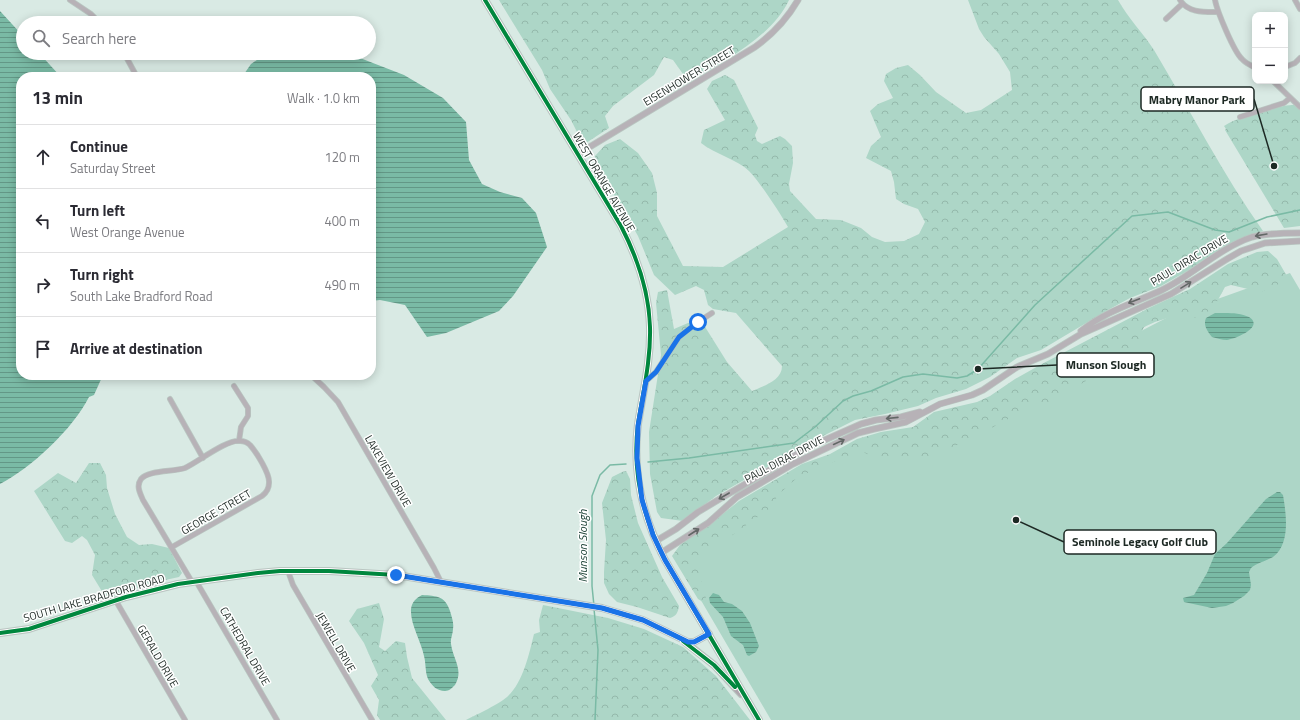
<!DOCTYPE html>
<meta charset="utf-8">
<style>
:root{--surface:#fff;--page:#f7f7f7;--text:#2b2b33;--muted:#7c7c81;--line:#e1e1e2}
body{margin:0;font-family:"Titillium Web",sans-serif;background:var(--page);color:var(--text)}
.controls{position:absolute;right:12px;top:12px;display:grid;overflow:hidden;border-radius:8px;box-shadow:0 2px 10px #0003}
.controls button{width:36px;height:36px;display:grid;place-items:center;padding:0;border:0;border-bottom:1px solid var(--line);background:var(--surface);color:var(--text);font:20px sans-serif}
.stop{position:absolute;width:12px;height:12px;margin:-9px;border:3px solid #1a73e8;border-radius:50%;background:#fff}
.stop.end{background:#1a73e8;border-color:#fff;box-shadow:0 1px 4px #0008}
.list{margin:0;padding:0;list-style:none}
h2{display:flex;justify-content:space-between;align-items:center;height:52px;margin:0;padding:0 16px;font-size:17px}
h2 small{font-size:13px;font-weight:400;color:var(--muted)}
.list li{display:grid;grid-template-columns:26px 1fr auto;gap:12px;align-items:center;box-sizing:border-box;height:64px;padding:0 16px;border-top:1px solid var(--line)}
.list b{display:block;font-size:15px;white-space:nowrap}
.list p{margin:0;font-size:13px;white-space:nowrap;color:var(--muted)}
.list em{font-size:13px;font-style:normal;color:var(--muted)}
.icon{flex:none;width:22px;height:22px;fill:none;stroke:currentColor;stroke-width:2;stroke-linecap:round;stroke-linejoin:round}
.map{position:relative;flex:none;width:1300px;height:720px;overflow:hidden}
.search{position:absolute;background:var(--surface);box-shadow:0 2px 10px #0003;left:16px;top:16px;width:360px;height:44px;display:flex;align-items:center;gap:10px;box-sizing:border-box;padding:0 14px;border-radius:22px;color:var(--muted);font-size:15px}
.panel{position:absolute;background:var(--surface);box-shadow:0 2px 10px #0003;left:16px;top:72px;width:360px;height:308px;border-radius:16px}
.map>svg:first-child{display:block}
.grass{fill:#add6c7}
.forest{fill:url(#forest-crowns)}
.water{fill:url(#water-rules)}
.lines{fill:none;stroke-linecap:round;stroke-linejoin:round}
.stream{stroke:#7abaa5;stroke-width:1.5}
.minor-casing{stroke:#b9c6c1;stroke-width:6}
.tertiary-casing{stroke:#b9c6c1;stroke-width:7}
.secondary-casing{stroke:#b9c6c1;stroke-width:8}
.minor{stroke:#b7b2b7;stroke-width:4.5}
.tertiary{stroke:#b7b2b7;stroke-width:5.5}
.secondary{stroke:#aea7ae;stroke-width:6}
.cycleway-casing{stroke:#fff;stroke-width:6}
.cycleway{stroke:#00873e;stroke-width:4}
.oneway{stroke:#626766}
.route{stroke:#1a73e8;stroke-width:5}
.labels{text-anchor:middle;stroke-width:3;stroke-linejoin:round;paint-order:stroke}
.street-label{font-size:11px;fill:#1d2924;stroke:#fff}
.water-label{font-size:12px;font-style:italic;fill:#1d4337;stroke:#fff}
.leader{fill:none;stroke:#1d2924;stroke-width:1.5}
.callout-dot{fill:#1d2924;stroke:#fff;stroke-width:1.5}
.callout{fill:#fff;stroke:#1d2924;stroke-width:1.5}
.callout-label{font-size:12px;text-anchor:middle;font-weight:bold;fill:#1d2924}
</style>
<div class="map">
<svg width="1300" height="720" viewBox="0 0 1300 720">
<defs>
<pattern id="forest-crowns" width="20" height="18" patternUnits="userSpaceOnUse"><rect width="20" height="18" fill="#add6c7"/><path d="M2 6a3 3 0 1 1 6 0M12 15a3 3 0 1 1 6 0" fill="none" stroke="#94b8ab"/></pattern>
<pattern id="water-rules" width="6" height="5" patternUnits="userSpaceOnUse"><rect width="6" height="5" fill="#7abaa5"/><path d="M0 2.5h6" fill="none" stroke="#639786"/></pattern>
</defs>
<rect width="100%" height="100%" fill="#d9eae4"/>
<path class="grass" d="M1290,273L1300,290V720H771L678,561L787,479L860,447L956,427L1170,316Z"/>
<path class="forest" d="M499,0H789C772,37 723,62 688,81L673,60L664,57L654,75L613,106L605,116L609,128L586,143L581,140L571,120L550,89L542,70Z
M968,0H1118C1128,18 1143,33 1154,50C1190,110 1222,173 1263,231L1242,238L1224,246L1189,270L1161,286L1130,298L1108,310L1041,350L1017,358L990,377L966,389L936,398L918,406L885,414L855,420L807,444L716,496L683,521L661,518L657,512L650,474L649,432L661,355L656,303L658,292L667,290L674,329L688,323L702,322L727,362L752,391C763,386 782,381 782,366L736,313L713,309L708,305L704,290L696,286L675,295L654,275L638,236L597,165L595,156L605,145L620,139L638,153L652,173L657,193V216L683,266L723,267L788,227C780,213 760,182 749,171C738,160 715,154 701,143L704,130L725,120L707,89L712,81L725,75L734,80L758,128L755,135L757,141L762,144L780,136L785,139L792,146L793,163L789,184L790,191L816,219L841,220L861,228L872,237L885,242L904,241L919,234L925,222L918,209L904,204L896,199L894,182L891,171L866,158L871,146L881,137L870,111L878,104L893,98L884,81L886,74L896,68L908,65L920,75L936,92L966,113L981,110L1012,90L1010,72L999,54L984,37L979,29Z
M1294,105L1300,110V226L1284,228L1225,130L1226,129L1224,126C1237,117 1279,105 1294,105Z
M1268,251L1277,259L1288,278L1279,284L1261,292L1231,285L1225,287L1213,309L1195,318L1180,314L1155,322L1144,327L1140,335V344L1135,353L1110,366L1057,399L1023,411L967,441L931,456L893,461L873,456L859,451L798,477L779,494L769,509L696,561L706,598L703,602L698,599L672,556L680,545L724,513L739,501L802,464L830,454L857,439L881,432L913,427L934,412L977,402L990,396L1015,379L1040,365L1149,308L1190,289L1228,264L1257,252Z
M89,463H100L106,475L107,488L115,514L127,537L139,545L152,544L169,548L182,573L179,577L156,582L106,598L92,575L95,555L87,540L82,536L72,543L65,541L34,491L58,473L76,483Z
M626,471L630,479L631,495L638,523L662,577L679,606C678,613 676,616 670,618L637,607L617,602L609,594L604,583V572L606,540L602,503L612,477L622,472Z
M379,603L384,619L379,647L385,651L396,641L405,643L407,657L412,678L446,720H380L377,715L379,700L371,686L378,675L364,643L349,621L357,609Z
M543,605L608,618L644,629L683,647L716,676L750,720H466C478,714 499,704 507,697C523,683 529,654 534,634L540,632L539,620Z"/>
<path class="water" d="M0,11L23,36V53H39L61,77H21V375H103L94,395L89,397C73,429 31,468 0,484Z
M267,53H347L404,75L443,98L466,122L469,160L482,184L500,192L522,198L536,213L547,247L513,296L499,311L446,333L427,337L405,305L380,300L371,301V77H242L251,64Z
M1215,313C1226,313 1239,312 1249,317C1265,327 1235,339 1227,340C1222,340 1217,338 1212,337C1207,331 1203,325 1206,318Z
M1277,492H1280L1283,495C1286,513 1291,544 1273,557C1266,561 1257,563 1251,568L1249,572L1251,585L1250,590L1244,596L1233,603L1226,606L1212,608L1184,602L1183,598L1194,595L1207,573L1215,554L1227,543L1266,499Z
M713,593L719,595L724,602L732,604L742,611L750,623L759,646L756,652L749,656L747,655L743,645L731,636L723,617L710,603L709,598Z
M422,595C437,596 445,596 450,611C452,618 454,623 453,629C453,634 450,639 451,644C453,659 464,670 455,685C452,688 449,691 445,691C437,691 432,686 428,679C425,672 426,663 424,656C421,641 410,624 411,609C412,602 416,598 422,595Z"/>
<g class="lines">
<path class="stream" d="M648,462L689,458L794,443L815,427L843,401L853,396L871,391L903,377L923,374L957,378L967,376L978,369L1035,305L1132,216L1168,212L1215,230L1229,232L1267,217L1300,210
M594,606L592,586V496L600,475L610,465L626,464
M594,609L598,650L595,720"/>
<defs>
<path id="minor" d="M70,0L91,14L100,23
M1180,0C1188,13 1204,12 1218,12
M1215,0C1217,11 1234,52 1242,59C1245,63 1251,65 1255,68
M1295,0L1300,9
M1166,19L1182,4
M124,53L137,77
M1285,67L1295,63L1300,58
M1273,81L1300,107
M1240,117L1284,103L1290,98
M311,375L324,387L338,402L434,568L441,582
M646,381L656,372L679,337L698,322L712,313
M234,386L248,408V416L241,427L239,441
M170,399L203,458
M172,547L262,496C266,493 269,489 269,483C270,474 257,453 250,445C248,443 244,441 240,441C227,439 198,462 185,468C173,472 149,470 141,479C136,486 140,493 143,500L192,582
M288,571L293,585L372,720
M196,581L277,720
M116,601L185,720"/>
<path id="tertiary" d="M578,154L755,47C773,34 787,19 798,0
M1081,331C1106,311 1134,303 1162,290C1193,275 1219,248 1252,237C1267,233 1284,233 1300,233
M656,541L676,529L698,512L723,497L809,447L861,424L876,420L901,417L920,412
M661,553L708,523L737,497L793,464L858,433L874,429L906,422L940,404L972,395L983,390L1017,367L1048,354L1081,334L1171,294L1227,259L1241,251L1265,243L1300,241"/>
<path id="secondary" d="M485,0L621,226C637,257 649,292 650,327C651,360 643,392 638,424C632,471 643,518 665,560L759,720
M0,633L29,629L126,597L178,584L258,573L280,571H329L396,575L602,608L643,620L688,642H694L709,634
M685,642L714,665L741,694"/>
</defs>
<use href="#minor" class="minor-casing"/>
<use href="#tertiary" class="tertiary-casing"/>
<use href="#secondary" class="secondary-casing"/>
<use href="#minor" class="minor"/>
<use href="#tertiary" class="tertiary"/>
<use href="#secondary" class="secondary"/>
<defs>
<path id="cycleway" d="M485,0L621,226C637,257 649,292 650,327C651,360 643,392 638,424C632,471 643,518 665,560L759,720
M0,633L29,629L126,597L178,584L258,573L280,571H329L396,575L602,608L643,620L688,642H694L709,634
M683,641L714,665L735,687"/>
</defs>
<use href="#cycleway" class="cycleway-casing"/>
<use href="#cycleway" class="cycleway"/>
</g>
<defs><path id="oneway-shaft" d="M-6 0H5M1.5-3L5.5 0L1.5 3" fill="none" stroke-width="1.6" stroke-linecap="round" stroke-linejoin="round"/></defs>
<g class="oneway">
<use href="#oneway-shaft" transform="translate(1261 235) rotate(170)"/>
<use href="#oneway-shaft" transform="translate(1186 285) rotate(-32)"/>
<use href="#oneway-shaft" transform="translate(1134 301) rotate(159)"/>
<use href="#oneway-shaft" transform="translate(892 418) rotate(174)"/>
<use href="#oneway-shaft" transform="translate(839 442) rotate(-25)"/>
<use href="#oneway-shaft" transform="translate(724 496) rotate(150)"/>
<use href="#oneway-shaft" transform="translate(694 532) rotate(-33)"/>
</g>
<g class="lines">
<path class="route" d="M396,575L602,608L643,620L688,642H694L709,634L665,560L653,535L642,500L637,458L638,426L646,381L656,372L679,337L698,322"/>
</g>
<g class="labels">
<g class="street-label">
<text transform="translate(689 76) rotate(-31)" y="4">EISENHOWER STREET</text>
<text transform="translate(604 182) rotate(60)" y="4">WEST ORANGE AVENUE</text>
<text transform="translate(1189 260) rotate(-31)" y="4">PAUL DIRAC DRIVE</text>
<text transform="translate(784 459) rotate(-28)" y="4">PAUL DIRAC DRIVE</text>
<text transform="translate(388 471) rotate(60)" y="4">LAKEVIEW DRIVE</text>
<text transform="translate(216 512) rotate(-30)" y="4">GEORGE STREET</text>
<text transform="translate(94 598) rotate(-16)" y="4">SOUTH LAKE BRADFORD ROAD</text>
<text transform="translate(336 642) rotate(60)" y="4">JEWELL DRIVE</text>
<text transform="translate(245 646) rotate(60)" y="4">CATHEDRAL DRIVE</text>
<text transform="translate(158 656) rotate(60)" y="4">GERALD DRIVE</text>
</g>
<g class="water-label">
<text transform="translate(583 546) rotate(-90)" y="4">Munson Slough</text>
</g>
</g>
<path class="leader" d="M1274 166L1254 99M978 369L1057 365M1016 520L1064 542"/>
<g class="callout-dot">
<circle cx="1274" cy="166" r="4"/>
<circle cx="978" cy="369" r="4"/>
<circle cx="1016" cy="520" r="4"/>
</g>
<g class="callout">
<rect x="1141" y="87" width="113" height="24" rx="4"/>
<rect x="1057" y="353" width="97" height="24" rx="4"/>
<rect x="1064" y="530" width="152" height="24" rx="4"/>
</g>
<g class="callout-label">
<text x="1197" y="104">Mabry Manor Park</text>
<text x="1106" y="369">Munson Slough</text>
<text x="1140" y="546">Seminole Legacy Golf Club</text>
</g>
</svg>
<div class="controls">
<button>+</button>
<button>−</button>
</div>
<div class="stop" style="left:698px;top:322px"></div>
<div class="stop end" style="left:396px;top:575px"></div>
<div class="search"><svg class="icon" aria-label="search" viewBox="0 0 24 24"><circle cx="10" cy="10" r="6"/><path d="M15 15l6 6"/></svg>Search here</div>
<section class="panel">
<h2>13 min<small>Walk · 1.0 km</small></h2>
<ul class="list">
<li><svg class="icon" aria-label="ahead" viewBox="0 0 24 24"><path d="M12 20V5M6 11l6-6 6 6"/></svg><div><b>Continue</b><p>Saturday Street</p></div><em>120 m</em></li>
<li><svg class="icon" aria-label="left" viewBox="0 0 24 24"><path d="M17 20v-9H6M10 6l-5 5 5 5"/></svg><div><b>Turn left</b><p>West Orange Avenue</p></div><em>400 m</em></li>
<li><svg class="icon" aria-label="right" viewBox="0 0 24 24"><path d="M7 20v-9h11M14 6l5 5-5 5"/></svg><div><b>Turn right</b><p>South Lake Bradford Road</p></div><em>490 m</em></li>
<li><svg class="icon" aria-label="arrive" viewBox="0 0 24 24"><path d="M6 21V4h12l-3 4 3 4H6"/></svg><div><b>Arrive at destination</b></div></li>
</ul>
</section>
</div>
